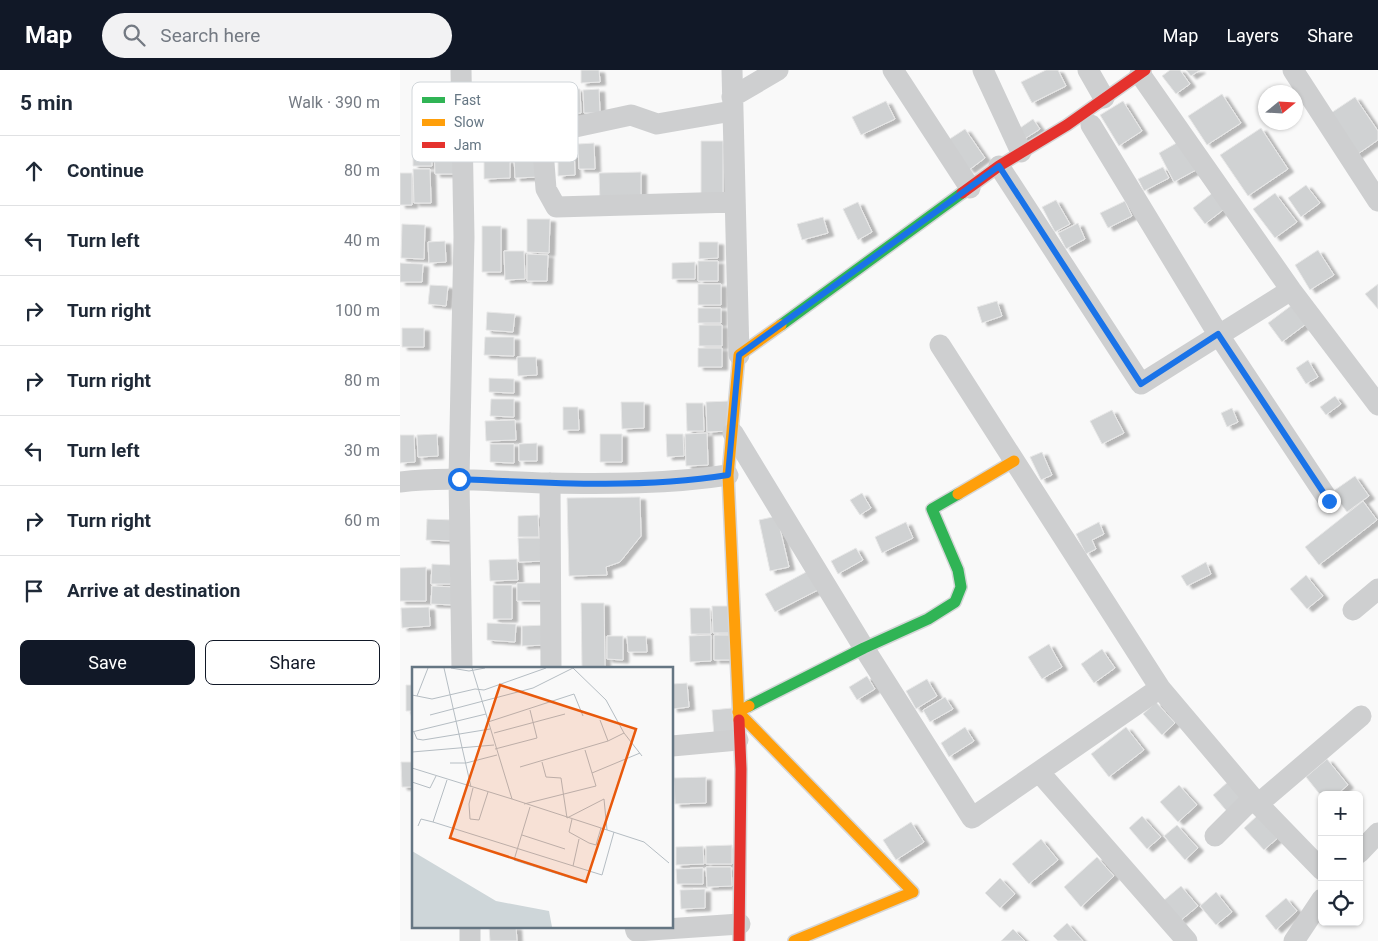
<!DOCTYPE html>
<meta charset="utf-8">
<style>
:root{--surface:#fff;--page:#f2f2f3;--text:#1f2937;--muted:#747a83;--line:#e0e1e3;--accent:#111827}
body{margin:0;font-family:Roboto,sans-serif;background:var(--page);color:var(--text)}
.controls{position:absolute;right:15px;bottom:15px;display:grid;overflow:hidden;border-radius:8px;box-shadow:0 1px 4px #0004}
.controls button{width:45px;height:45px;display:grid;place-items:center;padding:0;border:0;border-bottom:1px solid var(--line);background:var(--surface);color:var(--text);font:25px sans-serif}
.compass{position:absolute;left:858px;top:15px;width:45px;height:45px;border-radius:50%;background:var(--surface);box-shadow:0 1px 4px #0004;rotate:72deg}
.stop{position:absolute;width:15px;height:15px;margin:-11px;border:4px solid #1a73e8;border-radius:50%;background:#fff}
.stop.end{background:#1a73e8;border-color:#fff;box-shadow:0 1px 5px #0008}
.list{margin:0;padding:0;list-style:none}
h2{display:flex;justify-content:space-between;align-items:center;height:65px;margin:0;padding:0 20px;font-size:21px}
h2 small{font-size:16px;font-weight:400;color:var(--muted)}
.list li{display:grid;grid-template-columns:32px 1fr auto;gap:15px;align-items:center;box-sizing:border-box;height:70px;padding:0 20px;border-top:1px solid var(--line)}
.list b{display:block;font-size:19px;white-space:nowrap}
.list em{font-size:16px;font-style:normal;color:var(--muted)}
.actions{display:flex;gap:10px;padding:15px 20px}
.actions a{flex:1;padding:11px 0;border:1px solid var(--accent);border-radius:8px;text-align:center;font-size:18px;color:var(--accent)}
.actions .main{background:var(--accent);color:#fff}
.icon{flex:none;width:28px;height:28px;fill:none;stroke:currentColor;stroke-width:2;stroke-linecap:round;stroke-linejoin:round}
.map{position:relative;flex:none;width:978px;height:871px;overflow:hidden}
header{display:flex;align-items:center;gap:30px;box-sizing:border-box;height:70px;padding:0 25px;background:var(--accent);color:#fff}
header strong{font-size:24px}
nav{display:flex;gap:28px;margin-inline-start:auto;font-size:18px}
.search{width:350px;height:45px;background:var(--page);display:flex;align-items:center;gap:12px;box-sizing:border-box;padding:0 18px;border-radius:28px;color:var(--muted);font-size:19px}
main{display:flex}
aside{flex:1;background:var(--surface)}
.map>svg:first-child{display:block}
.building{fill:#d0d2d3;stroke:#e8e8e8;filter:url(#shadow)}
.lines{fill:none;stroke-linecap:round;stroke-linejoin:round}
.fast-casing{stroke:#d5d6d7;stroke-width:14}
.slow-casing{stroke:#d5d6d7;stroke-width:14}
.jam-casing{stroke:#d5d6d7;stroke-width:14}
.street{stroke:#cecfd0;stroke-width:21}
.fast{stroke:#30b455;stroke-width:11}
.slow{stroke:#ff9f0a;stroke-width:11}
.jam{stroke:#e5322d;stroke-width:11}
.route{stroke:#1a73e8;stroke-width:6}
.inset-road{fill:none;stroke:#b5bdc3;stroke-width:1}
.view{fill:#e8590c;fill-opacity:0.15;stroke:#e8590c;stroke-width:2.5}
.inset-edge{fill:none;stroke:#657683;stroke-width:2.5}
.key{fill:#fff;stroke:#d1d6da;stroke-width:1}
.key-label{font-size:14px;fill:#657683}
</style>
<header>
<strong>Map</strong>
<div class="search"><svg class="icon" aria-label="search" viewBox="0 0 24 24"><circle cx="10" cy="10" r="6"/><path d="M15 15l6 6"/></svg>Search here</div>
<nav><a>Map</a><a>Layers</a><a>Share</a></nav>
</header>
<main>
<aside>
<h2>5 min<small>Walk · 390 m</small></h2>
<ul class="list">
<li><svg class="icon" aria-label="ahead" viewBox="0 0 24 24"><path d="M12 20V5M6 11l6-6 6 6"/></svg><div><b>Continue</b></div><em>80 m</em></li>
<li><svg class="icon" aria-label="left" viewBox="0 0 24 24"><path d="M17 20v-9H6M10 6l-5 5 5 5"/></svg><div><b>Turn left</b></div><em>40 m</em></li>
<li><svg class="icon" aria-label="right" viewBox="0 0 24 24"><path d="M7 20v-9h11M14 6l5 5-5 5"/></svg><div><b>Turn right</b></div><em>100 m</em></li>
<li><svg class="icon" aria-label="right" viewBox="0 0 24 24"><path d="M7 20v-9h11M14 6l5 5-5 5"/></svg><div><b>Turn right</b></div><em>80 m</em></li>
<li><svg class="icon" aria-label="left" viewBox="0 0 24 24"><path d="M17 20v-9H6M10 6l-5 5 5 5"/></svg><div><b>Turn left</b></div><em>30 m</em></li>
<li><svg class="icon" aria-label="right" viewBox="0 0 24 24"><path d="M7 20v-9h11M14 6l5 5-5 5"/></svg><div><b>Turn right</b></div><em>60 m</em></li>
<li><svg class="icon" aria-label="arrive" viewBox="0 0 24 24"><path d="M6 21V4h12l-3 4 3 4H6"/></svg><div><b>Arrive at destination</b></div></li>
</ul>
<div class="actions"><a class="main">Save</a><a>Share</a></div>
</aside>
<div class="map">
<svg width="978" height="871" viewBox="0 0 978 871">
<defs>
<filter id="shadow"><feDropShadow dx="5.5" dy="3" stdDeviation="1" flood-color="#0004"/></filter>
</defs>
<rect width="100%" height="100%" fill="#f9f9f9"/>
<path class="building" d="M181,0H199L200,12L181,13Z
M646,0H658L666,16L632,33L621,12Z
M770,0H780L790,14L776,24L762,6Z
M786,0H800L791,6Z
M161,19H180L181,43L161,44Z
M199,19L200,43H184L183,20Z
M822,24L841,53L807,75L788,46Z
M955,27L978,61V70L955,86L928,45Z
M486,31L495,49L461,65L452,47Z
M723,31L742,61L719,76L700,45Z
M633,49L640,59L623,70L617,60Z
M861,58L888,99L848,126L820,85Z
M565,59L585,88L569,100L548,70Z
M301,71H323V125H301Z
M780,71L796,100L774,112L759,83Z
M194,73L195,99H179L178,74Z
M13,74H31L32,96H13Z
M34,74H54L55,104H35Z
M174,75L175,105L158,106V76Z
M138,85L139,107L115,108L114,86Z
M84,90H110V108L84,109Z
M763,97L769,108L744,121L738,109Z
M13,99H30L31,133H14Z
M241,102V132L200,133L199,103Z
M0,103H12V135H0Z
M906,115L920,133L901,147L888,128Z
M815,121L827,137L805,154L793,138Z
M875,123L897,152L875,168L853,139Z
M656,130L670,154L655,162L642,137Z
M725,131L732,146L708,158L700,143Z
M458,132L472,162L458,170L443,139Z
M423,147L428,163L402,170L397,154Z
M127,149H150L149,183L127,182Z
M678,153L685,169L666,179L658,163Z
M2,154L25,155L24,189L1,188Z
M82,156H101V202H82Z
M45,171L46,192L29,193L28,172Z
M299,172H318V188L299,189Z
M918,180L934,205L910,220L895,195Z
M104,181H124L125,209L105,210Z
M127,184L148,185L147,211H127Z
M298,191H318V211H298Z
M295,192V209H272V193Z
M0,193L23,194L22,212H0Z
M298,214H321V235H298Z
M978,214V239L965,224Z
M30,215L48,216L46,236L28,234Z
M597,231L602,246L582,253L577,237Z
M896,232L910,251L882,272L868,253Z
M298,238H321V253H298Z
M87,242L115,244L113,262L86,260Z
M299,255H322V276H299Z
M2,258H24V277H2Z
M85,267H114V286L84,285Z
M298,278H322V297H298Z
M117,287H136L137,305L118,306Z
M908,290L918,307L906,314L896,298Z
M89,308L114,309V323L89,322Z
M935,326L941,334L926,345L920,337Z
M91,329H114V347L90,346Z
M328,331L329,361L307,362L306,332Z
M221,332H244V358L222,359Z
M286,333H303L304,361H287Z
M163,337H178L179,360H163Z
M832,338L838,352L827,357L821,343Z
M712,340L724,363L702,374L690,351Z
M115,350L116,370L86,371L85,351Z
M307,363L308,395L286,396L285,364Z
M37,364L38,386L18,387L17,365Z
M200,364H222V392H200Z
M266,364H283L284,386L267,387Z
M0,365H14L15,392L0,393Z
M137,373V391H119V374Z
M90,374H114V393L90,392Z
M642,382L652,405L641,410L630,387Z
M955,406L969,426L947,442L932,422Z
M462,423L471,438L460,445L450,430Z
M240,427L241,466L220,492L206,497L207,505L169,506L167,428Z
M963,431L977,450L919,495L905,477Z
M138,445L139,467H118V446Z
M377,446L389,497L370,501L359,450Z
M27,449L54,450V471L26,470Z
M506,452L513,468L482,483L475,467Z
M699,452L704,464L692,470L696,479L686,484L676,464Z
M118,468H145L146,491L119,492Z
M456,478L463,490L438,504L431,491Z
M117,489L118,510L90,511L89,490Z
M806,492L811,504L787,516L781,506Z
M32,494L51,495V514H31Z
M26,497V531H0V498Z
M408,501L418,520L375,542L365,524Z
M906,505L923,526L907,539L890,519Z
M117,513H142V531H117Z
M93,515H112V549H93Z
M32,516L55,517V535L31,534Z
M181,533H204L205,597L182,598Z
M312,536H330L331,563H313Z
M29,537L30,556L2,558L1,538Z
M290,538H310L311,564H291Z
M87,553L116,554L115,572L87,570Z
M146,555V575L122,576V556Z
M311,565V591L290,592L289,566Z
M314,565H331L332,590H314Z
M207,566H223V590L207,589Z
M227,566H246L247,582H228Z
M649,574L662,597L642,609L628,587Z
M702,579L715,598L694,613L681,594Z
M467,606L475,619L457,630L449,617Z
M527,609L537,626L516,639L506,621Z
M287,613L289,637L272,639V614Z
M6,615H14V641H6Z
M545,627L553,639L530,652L523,640Z
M756,632L775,653L762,665L743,644Z
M332,638L334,666L314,667L312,640Z
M565,657L574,671L549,687L541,673Z
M726,657L744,680L709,707L691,684Z
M927,689L948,715L936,725H922V727L906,707Z
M1,692H14V717H2Z
M306,707V733L275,734L274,708Z
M829,711L846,730L830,745L813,725Z
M779,715L797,735L778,752L760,732Z
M858,745L879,767L864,780L844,758Z
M742,746L761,767L747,779L729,758Z
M511,752L524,772L496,790L483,770Z
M777,755L798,778L785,790L764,766Z
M641,769L658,790L629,814L612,794Z
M332,775V794H306V776Z
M303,776L304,794L276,795V777Z
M697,787L714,806L681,837L664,817Z
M306,797H331L332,816L307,817Z
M303,798V814H277L276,799Z
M600,808L615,824L600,838L585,823Z
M781,816L798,836L780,851L763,831Z
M305,819V838L281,839L280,820Z
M816,822L832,842L816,855L800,836Z
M886,828L897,841L876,860L865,846Z
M667,853L683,871H658L653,866Z
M89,857H116L117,871H90Z
M613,859L625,871H601Z"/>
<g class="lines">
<defs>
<path id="fast" d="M381,255L562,123
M349,636L464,578L528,549L555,532L561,517L558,500L532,439L558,424"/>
<path id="slow" d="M558,424L614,391
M349,636L338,642L513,822L394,871
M339,650L328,405L339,285L381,255"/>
<path id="jam" d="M562,123L599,96L667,55L745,0
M339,650L341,699L339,871"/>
</defs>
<use href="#fast" class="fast-casing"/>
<use href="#slow" class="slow-casing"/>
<use href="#jam" class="jam-casing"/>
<path class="street" d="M61,0L64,167L59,409L62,598
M332,0L339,285
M493,0L570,118
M583,0L621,82
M688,0L704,28
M893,0L978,131
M740,4L891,220L978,335
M332,27L378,0
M332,41L257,54L231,45L152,62L143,80L146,119L156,137L334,132
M691,55L818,264L929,431
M599,96L741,314L891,220
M540,275L760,618L858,734
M333,363L464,578L572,748L760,618
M0,412C49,406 99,412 149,413C208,414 270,414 328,405
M150,413L151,598
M953,540L978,519
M272,676L338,670
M640,703L787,871
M815,766L853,728
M959,783L978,763
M922,800L858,734L961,646
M70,857V871
M235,857L236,861L340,854
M894,871L922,829"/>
<use href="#fast" class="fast"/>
<use href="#slow" class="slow"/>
<use href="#jam" class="jam"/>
</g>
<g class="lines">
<path class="route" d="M59,409C148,413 240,419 328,405L339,285L599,96L741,314L818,264L929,431"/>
</g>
<g transform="translate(12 597)">
<rect width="261" height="261" fill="#f9f9f9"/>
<path d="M0,184L84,234L137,244L140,260H0Z" fill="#ced6d9"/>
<path class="inset-road" d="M32,1L59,120M39,1L57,4L73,1M60,1L100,132L232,175L257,196M161,1L194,33L212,66L230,89M0,28L20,32L63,22L72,23L134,1M5,29L16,1M18,48L121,21L161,1M188,53L196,74L212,66M76,55L162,27L171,49M0,65L74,47M2,65L5,72L11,73L78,62M82,66L153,47M83,82L125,71L118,43M0,85L82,78M130,95L134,110L149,111L155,151L192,132L195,163M38,96H54L85,88M108,100L196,74M0,101L100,132M180,106L228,86M0,115L18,121L24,109M61,121L57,137L58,152L67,153L76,125M112,137L184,119L173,83M118,140L102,193L165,213M160,152L157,165L177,176L184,178L189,161M21,155L35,113M6,159L9,152L21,155L190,208L202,165M110,168L153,182M161,199L167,172"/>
<path class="view" d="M88,18L224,62L174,215L38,171Z"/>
<rect width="261" height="261" class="inset-edge"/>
</g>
<rect x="12" y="12" width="166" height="80" rx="8" class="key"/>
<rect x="22" y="27" width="23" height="6" fill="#30b455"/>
<rect x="22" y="49" width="23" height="7" fill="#ff9f0a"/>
<rect x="22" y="72" width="23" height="6" fill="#e5322d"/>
<g class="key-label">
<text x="54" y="35">Fast</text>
<text x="54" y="57">Slow</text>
<text x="54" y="80">Jam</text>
</g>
</svg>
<div class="controls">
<button>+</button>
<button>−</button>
<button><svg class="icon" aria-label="locate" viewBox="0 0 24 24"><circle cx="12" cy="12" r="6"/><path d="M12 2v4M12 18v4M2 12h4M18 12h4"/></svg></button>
</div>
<svg class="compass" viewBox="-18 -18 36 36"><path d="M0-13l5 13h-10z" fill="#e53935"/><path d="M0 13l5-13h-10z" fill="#747a83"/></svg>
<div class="stop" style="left:59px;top:409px"></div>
<div class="stop end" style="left:929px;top:431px"></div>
</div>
</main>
